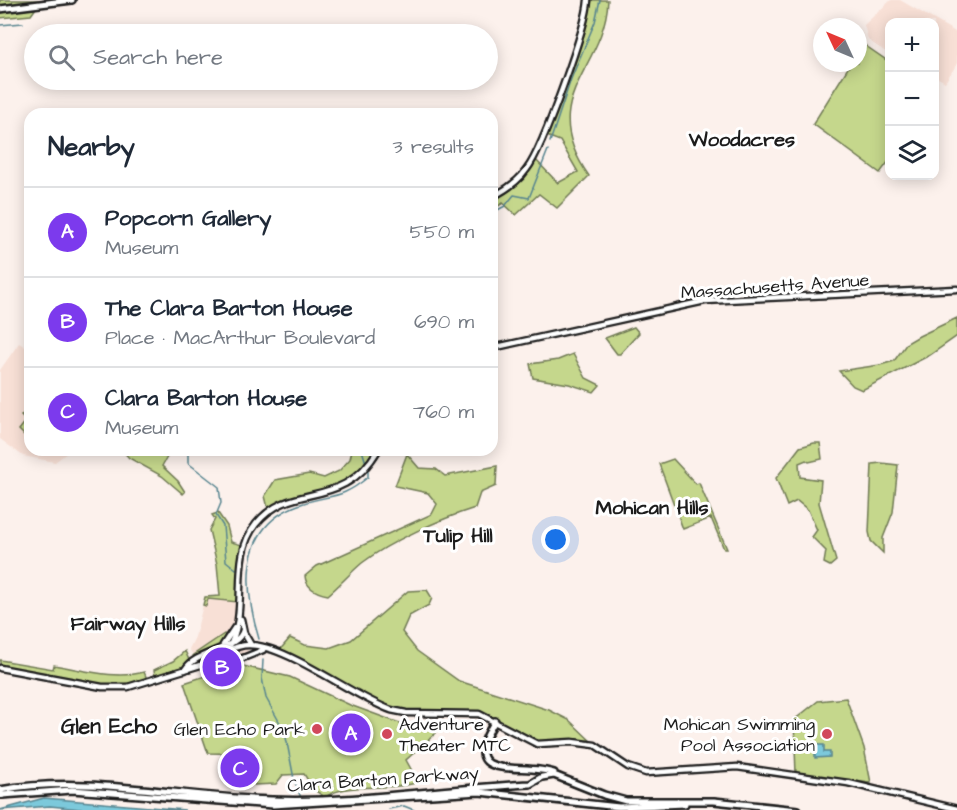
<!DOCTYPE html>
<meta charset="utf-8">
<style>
:root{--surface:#fff;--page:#f2f2f3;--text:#1f2937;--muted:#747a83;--line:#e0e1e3;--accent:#7c3aed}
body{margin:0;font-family:"Architects Daughter",sans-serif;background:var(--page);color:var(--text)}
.controls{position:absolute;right:18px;top:18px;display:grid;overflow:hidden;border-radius:12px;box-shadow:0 3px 15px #0003}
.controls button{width:54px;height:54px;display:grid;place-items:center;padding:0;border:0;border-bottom:2px solid var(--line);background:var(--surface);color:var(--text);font:30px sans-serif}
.compass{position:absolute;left:813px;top:18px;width:54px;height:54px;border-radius:50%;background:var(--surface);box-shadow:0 3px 15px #0003;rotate:314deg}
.you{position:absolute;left:556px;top:540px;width:21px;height:21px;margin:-15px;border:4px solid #fff;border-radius:50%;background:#1a73e8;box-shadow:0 0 0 9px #1a73e833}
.badge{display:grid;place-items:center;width:39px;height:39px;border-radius:50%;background:var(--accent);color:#fff;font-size:20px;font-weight:700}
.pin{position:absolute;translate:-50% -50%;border:3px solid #fff;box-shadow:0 2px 6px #0006}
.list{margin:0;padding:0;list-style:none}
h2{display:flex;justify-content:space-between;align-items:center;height:78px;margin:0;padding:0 24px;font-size:26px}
h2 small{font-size:20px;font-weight:400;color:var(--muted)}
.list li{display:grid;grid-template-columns:39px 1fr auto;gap:18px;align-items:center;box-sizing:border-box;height:90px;padding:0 24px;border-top:2px solid var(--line)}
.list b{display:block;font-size:22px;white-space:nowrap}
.list p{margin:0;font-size:20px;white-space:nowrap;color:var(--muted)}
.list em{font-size:20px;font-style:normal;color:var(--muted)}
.icon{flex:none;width:33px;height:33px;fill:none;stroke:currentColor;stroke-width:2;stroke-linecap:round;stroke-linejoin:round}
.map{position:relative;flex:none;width:957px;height:810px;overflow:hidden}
.search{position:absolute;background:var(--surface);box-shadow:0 3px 15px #0003;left:24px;top:24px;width:474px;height:66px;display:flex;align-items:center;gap:15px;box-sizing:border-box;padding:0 21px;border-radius:33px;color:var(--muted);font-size:22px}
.panel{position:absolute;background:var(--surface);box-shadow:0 3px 15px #0003;left:24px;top:108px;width:474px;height:348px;border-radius:18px}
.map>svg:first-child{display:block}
.built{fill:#f8e0d6}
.green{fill:#c5d78c;stroke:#707a54;stroke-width:1.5}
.water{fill:#7cc9db;stroke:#56848f;stroke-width:1.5}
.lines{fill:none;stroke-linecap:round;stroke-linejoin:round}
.stream{stroke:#56848f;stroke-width:1.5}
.secondary-casing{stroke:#1c1c1c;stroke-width:9}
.primary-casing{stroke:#1c1c1c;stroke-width:10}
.trunk-casing{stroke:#1c1c1c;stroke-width:10}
.motorway-casing{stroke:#1c1c1c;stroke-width:10}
.secondary{stroke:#fff;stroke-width:4.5}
.primary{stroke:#fff;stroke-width:5}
.trunk{stroke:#fff;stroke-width:5}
.motorway{stroke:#fff;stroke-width:6}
.poi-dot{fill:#d1495b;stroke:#fff;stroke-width:2}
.labels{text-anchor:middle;stroke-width:6;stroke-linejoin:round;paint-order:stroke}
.street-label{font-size:18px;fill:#1c1c1c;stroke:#fff}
.poi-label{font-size:18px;fill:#1c1c1c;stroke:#fff;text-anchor:end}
.neighbourhood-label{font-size:20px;font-weight:bold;fill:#1c1c1c;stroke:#fff}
.quarter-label{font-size:21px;font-weight:bold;fill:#1c1c1c;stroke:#fff}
</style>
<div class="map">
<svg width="957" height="810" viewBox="0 0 957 810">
<rect width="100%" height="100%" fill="#fcf1ec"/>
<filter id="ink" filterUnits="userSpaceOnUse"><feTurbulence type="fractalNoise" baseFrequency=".0167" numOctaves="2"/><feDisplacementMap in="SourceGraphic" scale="12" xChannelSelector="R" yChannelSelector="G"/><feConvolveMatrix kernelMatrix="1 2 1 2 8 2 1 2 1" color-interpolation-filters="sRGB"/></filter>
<g filter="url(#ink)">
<path class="built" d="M891,0H900L957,33V64L945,82L935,76L934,22H890L889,54L868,40L864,25Z
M19,343L30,350V450H71L55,462L23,456L0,439V370Z
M205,597H239L236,621L223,643L195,658L189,649L195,637Z
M241,648H248V652L237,658L229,657L230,653Z"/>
<path class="green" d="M0,0H51L0,7Z
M592,0H608C605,70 534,98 589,176L557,208L539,194L516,215L503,203L492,210V197L507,188L534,158L558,183L578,172L560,141L544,135L587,23Z
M36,8L31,15L0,18V13Z
M863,44L889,62V161L880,173L813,124L851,63H858V51Z
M957,318V336L930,355L862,390L853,386L839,371L880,365L894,361L907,343L919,336Z
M634,327L639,333L620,354H617L605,338Z
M573,354L586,378L600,385L594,392L569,384L533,378L530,364L558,360Z
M30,406V439L29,440L19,430L26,421L21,416Z
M814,443H820L822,459L809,462L806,460L799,463L800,477L821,480L819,503L836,561L830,566L824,563L826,551L812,537L817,530L808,510L797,501L787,506L776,478L800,447Z
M122,450H171L162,466L178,481L185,492L183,494L162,476L129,458Z
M352,450H374C344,501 309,482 268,508L265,496L275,480L309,474L324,478L339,471L350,459Z
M407,454L419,468L436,469L445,476L497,466L496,486L480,493L475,508C440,519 391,541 362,563C350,573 340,585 328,595C317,593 306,588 305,576L317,566L432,514L437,504L428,493L395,486Z
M673,459L696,484L699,483L727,549H724L711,518L683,529L659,464Z
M881,463L898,465L893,512L883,538V553L871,541L869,532L872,464Z
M218,513L227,526L231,542L242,545L238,602L208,599L206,606L203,605L205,597L220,596L217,564L209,530L215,519L212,515Z
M427,590L432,598L429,605L409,616L402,632L417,651L459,681L549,710L569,720L595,745L537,744L479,714L406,713L391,710L278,652L290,638L305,645L329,648L351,640L408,591Z
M224,634L226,637C222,648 204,656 194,657L193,655Z
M185,651L189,660L182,669L158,677L155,676L154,670L173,661Z
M0,660L53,669L54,665C84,670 115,680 144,672L147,679C99,695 49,673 0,666Z
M239,665L290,677L350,705L391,720L403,724H432L436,733L406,760L417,780L415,783C385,792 349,781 325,797L314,790L304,774L283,775L276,784L254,785L250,754L208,753L184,683Z
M846,698L864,748L871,783L796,774L794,720L818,701Z"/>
<path class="water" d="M815,745H824V752H830V757L815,758Z
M44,798L185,810H91L50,806L0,810Z"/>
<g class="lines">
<path class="stream" d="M0,25L23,23
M550,142L571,79L595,22L600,0
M492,213L505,206L514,195L529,198L548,150
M188,450V463L219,487L221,503L216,515L223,526L226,561L236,569
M362,450L366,463
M259,639C243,586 239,525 301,504C331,494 341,500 368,477V468
M263,660L262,678L266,698L285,732L294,779L301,798
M389,809L404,806L414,810"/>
<defs>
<path id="secondary" d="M492,197C506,190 518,182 527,169C543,148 587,25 588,0
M492,348L705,301L957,289
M241,619L244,633L251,645
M223,645L235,627
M227,651C252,611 227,560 256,524C292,479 341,513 378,450
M207,663C219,655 234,645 249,645C287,645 352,696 391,710L406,713L479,714L537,744L572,742L595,745L628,767L646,773L737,767L848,783L957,809
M0,668L102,687H128L207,663L238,660L263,650
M185,670C194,651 239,650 243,630"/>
<path id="primary" d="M0,9L72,0"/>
<path id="trunk" d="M495,721C455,785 523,761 554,773
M0,790C89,774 182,798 272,800C358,803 444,788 530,784L542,777L554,775L604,795L626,801H714L798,810
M2,795L72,790L273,805L479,792L619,807L685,804"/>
<path id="motorway" d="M0,795H2"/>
</defs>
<use href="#secondary" class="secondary-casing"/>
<use href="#primary" class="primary-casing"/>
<use href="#trunk" class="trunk-casing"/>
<use href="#motorway" class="motorway-casing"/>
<use href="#secondary" class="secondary"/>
<use href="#primary" class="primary"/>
<use href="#trunk" class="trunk"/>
<use href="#motorway" class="motorway"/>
</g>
</g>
<g class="poi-dot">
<circle cx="317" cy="729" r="6"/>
<circle cx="387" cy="734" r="6"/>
<circle cx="827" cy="734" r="6"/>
</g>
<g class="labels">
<g class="street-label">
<text transform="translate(775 286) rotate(-4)" y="6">Massachusetts Avenue</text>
<text transform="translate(383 779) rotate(-4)" y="6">Clara Barton Parkway</text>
</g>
<g class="poi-label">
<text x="399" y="730" text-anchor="start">Adventure<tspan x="399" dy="21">Theater MTC</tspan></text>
<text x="815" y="730">Mohican Swimming<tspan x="815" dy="21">Pool Association</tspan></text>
<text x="305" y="735">Glen Echo Park</text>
</g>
<g class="neighbourhood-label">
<text x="742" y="146">Woodacres</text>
<text x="652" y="514">Mohican Hills</text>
<text x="458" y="542">Tulip Hill</text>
<text x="128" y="630">Fairway Hills</text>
</g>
<g class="quarter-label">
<text x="109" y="733">Glen Echo</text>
</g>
</g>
</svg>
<div class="controls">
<button>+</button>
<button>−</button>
<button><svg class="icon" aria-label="layers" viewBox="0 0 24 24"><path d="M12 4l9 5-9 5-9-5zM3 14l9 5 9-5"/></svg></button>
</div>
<svg class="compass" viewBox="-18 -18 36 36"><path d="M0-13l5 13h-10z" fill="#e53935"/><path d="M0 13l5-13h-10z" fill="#747a83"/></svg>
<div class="you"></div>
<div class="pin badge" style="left:351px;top:733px">A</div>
<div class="pin badge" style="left:222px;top:667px">B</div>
<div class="pin badge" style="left:240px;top:768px">C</div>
<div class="search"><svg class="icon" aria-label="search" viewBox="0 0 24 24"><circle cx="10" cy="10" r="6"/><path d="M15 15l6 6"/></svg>Search here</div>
<section class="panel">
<h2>Nearby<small>3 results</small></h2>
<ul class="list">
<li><span class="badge">A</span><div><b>Popcorn Gallery</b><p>Museum</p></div><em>550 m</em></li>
<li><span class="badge">B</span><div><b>The Clara Barton House</b><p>Place · MacArthur Boulevard</p></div><em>690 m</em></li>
<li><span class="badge">C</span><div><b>Clara Barton House</b><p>Museum</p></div><em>760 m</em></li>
</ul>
</section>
</div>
